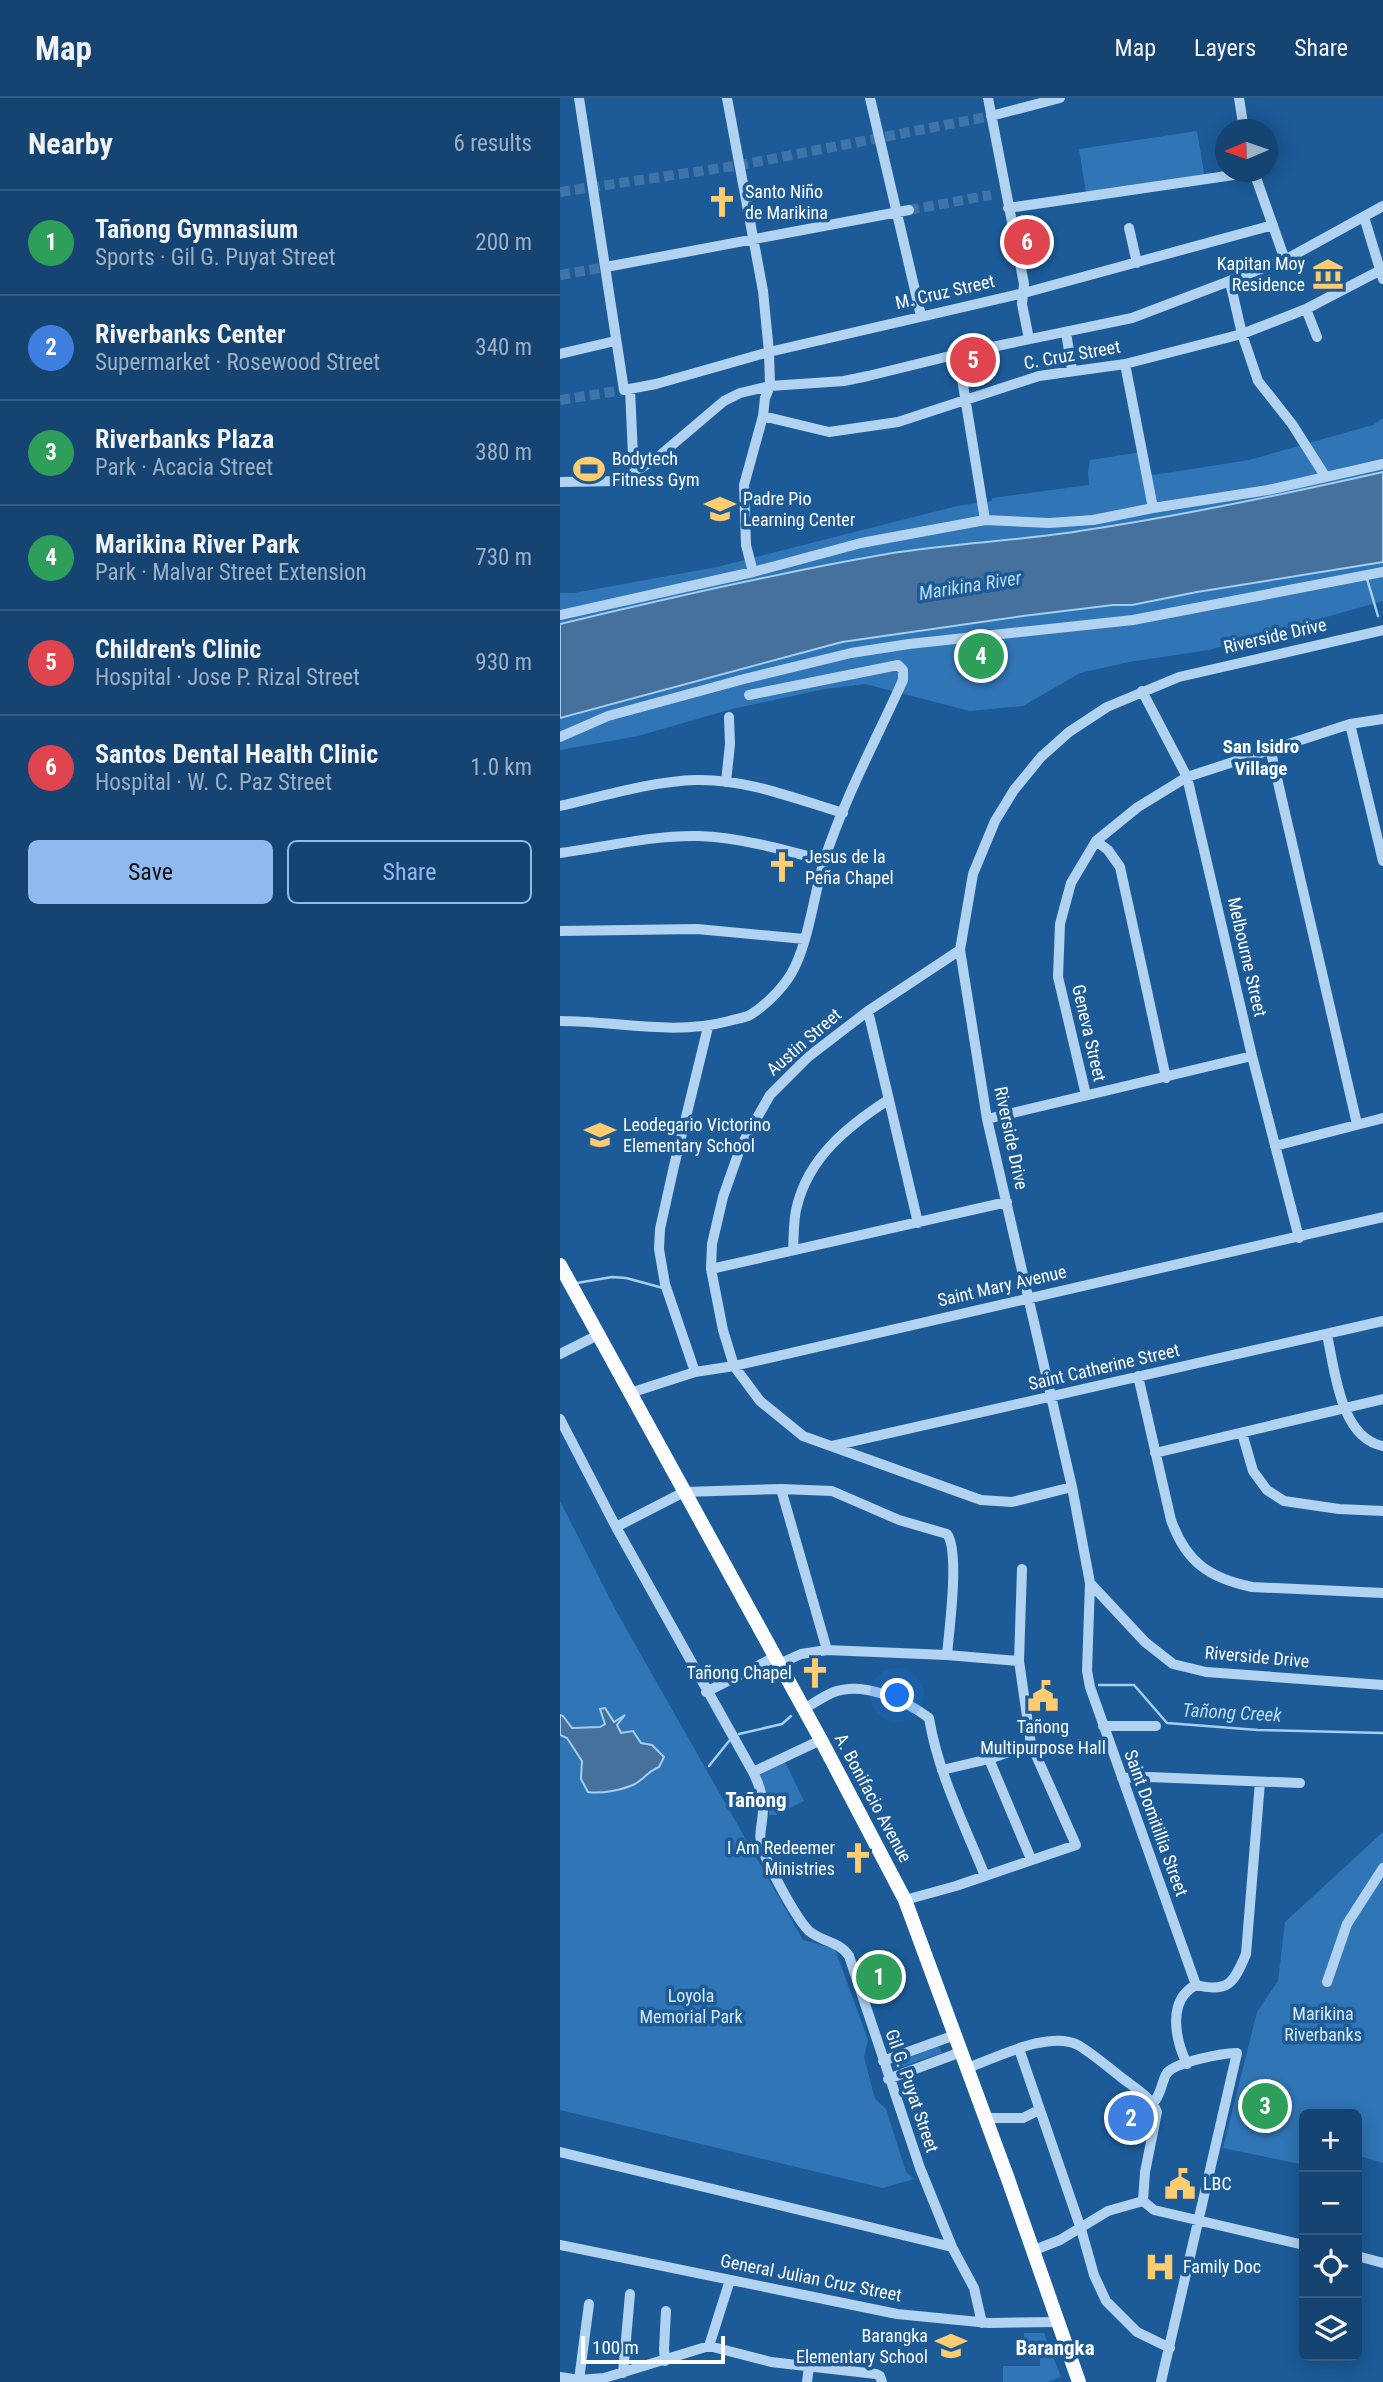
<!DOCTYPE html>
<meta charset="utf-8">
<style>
:root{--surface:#154472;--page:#1e4b77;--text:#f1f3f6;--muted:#9db0c4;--line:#345c84;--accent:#90b9f0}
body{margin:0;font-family:"Roboto Condensed",sans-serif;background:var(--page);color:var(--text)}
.controls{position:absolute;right:21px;bottom:21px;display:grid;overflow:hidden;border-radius:10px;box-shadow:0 4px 18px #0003}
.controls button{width:63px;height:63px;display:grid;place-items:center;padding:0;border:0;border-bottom:2px solid var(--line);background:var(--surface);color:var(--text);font:35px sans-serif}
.compass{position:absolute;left:655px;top:21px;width:63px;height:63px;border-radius:50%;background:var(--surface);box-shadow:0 4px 18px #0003;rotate:268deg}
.scale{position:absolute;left:21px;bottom:18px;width:144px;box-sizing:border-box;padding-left:7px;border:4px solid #fff;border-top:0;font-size:19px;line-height:24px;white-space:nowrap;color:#fff;-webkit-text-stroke:5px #1c5b98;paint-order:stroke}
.you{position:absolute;left:338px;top:1598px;width:24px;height:24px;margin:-18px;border:5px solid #fff;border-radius:50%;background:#1a73e8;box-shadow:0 0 0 10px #1a73e833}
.badge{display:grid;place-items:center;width:46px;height:46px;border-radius:50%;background:var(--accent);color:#fff;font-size:23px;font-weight:700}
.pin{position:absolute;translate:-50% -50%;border:4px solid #fff;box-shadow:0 2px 7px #0006}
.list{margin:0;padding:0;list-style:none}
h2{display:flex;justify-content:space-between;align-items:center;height:91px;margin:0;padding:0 28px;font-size:30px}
h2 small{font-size:23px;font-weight:400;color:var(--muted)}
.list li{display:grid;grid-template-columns:46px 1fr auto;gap:21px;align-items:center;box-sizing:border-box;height:105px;padding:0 28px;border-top:2px solid var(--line)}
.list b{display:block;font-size:26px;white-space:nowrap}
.list p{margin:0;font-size:23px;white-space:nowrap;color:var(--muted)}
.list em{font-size:23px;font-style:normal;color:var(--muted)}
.actions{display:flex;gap:14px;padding:21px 28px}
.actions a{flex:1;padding:16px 0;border:2px solid var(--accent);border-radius:10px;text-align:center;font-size:24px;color:var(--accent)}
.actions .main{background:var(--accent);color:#111}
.icon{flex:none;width:38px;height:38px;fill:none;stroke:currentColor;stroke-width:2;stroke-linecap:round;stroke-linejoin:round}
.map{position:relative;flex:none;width:823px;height:2284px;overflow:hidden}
header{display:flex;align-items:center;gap:42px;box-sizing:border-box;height:98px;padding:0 35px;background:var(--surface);border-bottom:2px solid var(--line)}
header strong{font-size:33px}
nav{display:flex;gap:38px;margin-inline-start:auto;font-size:24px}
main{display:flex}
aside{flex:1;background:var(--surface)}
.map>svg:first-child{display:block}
.green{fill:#3075b5}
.water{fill:#46719d;stroke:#a4cef2;stroke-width:2}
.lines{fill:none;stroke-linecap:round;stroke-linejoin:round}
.stream{stroke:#a4cef2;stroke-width:2.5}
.minor-tunnel{stroke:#3e74a7;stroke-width:10;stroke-dasharray:10 5;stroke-linecap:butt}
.minor{stroke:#b1d2f0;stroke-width:10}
.major{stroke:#fafcff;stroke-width:14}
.labels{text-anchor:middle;stroke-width:7;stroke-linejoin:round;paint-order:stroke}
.poi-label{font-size:18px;fill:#fff;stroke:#1c5b98;text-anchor:start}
.street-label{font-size:18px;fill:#fff;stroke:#1c5b98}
.park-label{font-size:18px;fill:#d8eafb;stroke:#1c5b98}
.water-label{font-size:19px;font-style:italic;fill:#bddbf7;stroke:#1c5b98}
.neighbourhood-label{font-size:19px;font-weight:bold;fill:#fff;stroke:#1c5b98}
.quarter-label{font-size:21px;font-weight:bold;fill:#fff;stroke:#1c5b98}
</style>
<header>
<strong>Map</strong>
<nav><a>Map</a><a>Layers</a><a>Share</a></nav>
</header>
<main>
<aside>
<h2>Nearby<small>6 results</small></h2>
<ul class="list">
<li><span class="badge" style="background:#2e9e5b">1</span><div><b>Tañong Gymnasium</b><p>Sports · Gil G. Puyat Street</p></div><em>200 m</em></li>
<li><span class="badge" style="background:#3f7fe0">2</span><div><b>Riverbanks Center</b><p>Supermarket · Rosewood Street</p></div><em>340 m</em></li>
<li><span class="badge" style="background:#2e9e5b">3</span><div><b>Riverbanks Plaza</b><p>Park · Acacia Street</p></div><em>380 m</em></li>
<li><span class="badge" style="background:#2e9e5b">4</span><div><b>Marikina River Park</b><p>Park · Malvar Street Extension</p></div><em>730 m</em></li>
<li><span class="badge" style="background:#e0444e">5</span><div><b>Children's Clinic</b><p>Hospital · Jose P. Rizal Street</p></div><em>930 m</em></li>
<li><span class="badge" style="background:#e0444e">6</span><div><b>Santos Dental Health Clinic</b><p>Hospital · W. C. Paz Street</p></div><em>1.0 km</em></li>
</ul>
<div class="actions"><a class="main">Save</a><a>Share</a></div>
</aside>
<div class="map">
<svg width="823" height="2284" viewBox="0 0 823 2284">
<rect width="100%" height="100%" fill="#1c5b98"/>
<path class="green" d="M637,33L645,80L526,95L519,51Z
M823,320V374C725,396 626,418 526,432C460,442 393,445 327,456C217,475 108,500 0,526V495H14L157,469L397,408L432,403V400L529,387L528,375L530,362L582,354L587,378L689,362L813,327Z
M823,464V503L649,552L569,564L520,575L463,608L410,613L305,586L265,591L172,611L78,638L0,652V620L282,544L463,518L553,507H572L637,494Z
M0,1403L55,1511L243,1842L275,1851L308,1942L304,1959L315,2001L326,2011L346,2074L354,2081L323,2090L0,2012Z
M224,1662L244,1703L216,1717H209V1706L197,1675Z
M823,1734V2065L797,2057V2016H744V2067L663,2050L697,1914L718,1883L725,1824Z
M379,1948L382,1955L338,1970L336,1964Z
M464,2235H484L501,2279L487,2284H443V2268H480V2244H464Z"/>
<path class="water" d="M823,374V464L637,494L572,507H553L463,518L282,544L0,620V526C108,500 217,475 327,456C393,445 460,443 526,432C626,417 725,396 823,374Z
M45,1610L54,1624L65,1617L57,1627L61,1635L73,1633L81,1645L92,1647L104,1659L99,1669C87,1674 84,1681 75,1686C62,1692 42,1696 28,1694L21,1681L22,1663L7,1640L0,1637V1617L3,1618L12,1630L40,1629L45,1626L40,1611Z"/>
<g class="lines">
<path class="stream" d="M807,481L818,518
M17,1185L52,1179L66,1180L103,1190
M539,1587H574L607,1625L698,1632L823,1635
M179,1636L222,1626L231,1618
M149,1668L169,1643"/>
<path class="minor-tunnel" d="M0,94L181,67L431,18
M349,112L431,97
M0,177L46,169
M0,302L64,292"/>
<path class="minor" d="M19,0L64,292L96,286L209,254L464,195L713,127
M167,0L203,193L209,254L210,288L205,300L203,318L184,387L186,447L193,474
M310,0L361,218
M428,0L464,186L462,206L469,241
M679,0L684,32
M431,18L500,0
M694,74L725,162
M448,110L694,74
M804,119L823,181
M569,130L577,165
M46,169L349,112
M670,184L682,236L698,283L732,326L765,378
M746,211L757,239
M506,234L512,272
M0,256L55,243
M398,256L425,422
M565,266L593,410
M70,291L73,358L77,373
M203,318L269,334L338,324L479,278L565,266L682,236L746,211L819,173
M0,384L57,383L69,378L98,359L164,303L180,295L210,288L284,283L308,278L398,256L572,220L725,162L823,108
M0,517L193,474L301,445L425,422L489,425L533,422L593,410L708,392L823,366
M582,593L627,679L692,958L739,1140
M790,626L823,763
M0,639L48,618L184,581L291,555L349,546L573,522L823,474
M710,650L797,1026
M166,684L170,646L169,619
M0,708C43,698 93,683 137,682C187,681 236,701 283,715
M536,743L548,752L560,769L606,980
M0,755C45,749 93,737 138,738C178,739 226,752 265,763
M0,833L137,831L244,841
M400,852L308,913L248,959L210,997L181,1048L163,1099L152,1146L151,1171L163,1232L174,1268L200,1303L243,1338L421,1402L452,1404L512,1389
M308,913L358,1125
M0,923C57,923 113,938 169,923C176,921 184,920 190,917C205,908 222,891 231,876C248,848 254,796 264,763C284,701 316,642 343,582V572L338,567L189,597
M526,997L498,879L500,826L511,785L536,743L578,709L627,679L790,626L823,621
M427,1021L692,958
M715,1048L823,1020
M233,1152C234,1138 233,1122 237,1108C249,1059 288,1028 328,1002
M151,1171L447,1104
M767,1237C775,1272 780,1340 823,1348
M0,1256L38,1237
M135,1274L105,1186L99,1151L100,1131L114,1068L148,929
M578,1278L611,1422C626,1464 649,1480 692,1489L823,1495
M70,1295L135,1274L174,1268L823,1119
M0,1321L56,1429L193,1674C199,1686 203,1697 203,1711C203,1726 197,1738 203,1753C211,1772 235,1819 249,1833C262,1844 279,1843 289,1858L360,2070L392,2149L414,2190L422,2225
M682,1335L693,1373L707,1392L724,1403L779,1411L823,1413
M272,1348L823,1223
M595,1355L823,1301
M221,1391L267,1552
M56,1429L124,1394L221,1391L272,1393L339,1422L387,1436C400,1453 389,1533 387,1557
M530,1485L585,1544L613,1566L646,1574L823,1587
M219,1566L241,1556L267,1552L387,1557L459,1563
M146,1594L215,1559
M244,1611C254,1605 264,1598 274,1594C304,1583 345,1602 369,1620C378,1675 404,1726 425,1778
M543,1628H596
M429,1661L471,1761
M382,1672L429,1661L471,1646
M193,1674L261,1642
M562,1680L589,1679L740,1685
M345,1802L396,1788L516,1747L471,1646L459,1563L462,1471
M767,1884L787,1826L823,1770
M636,1887L530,1589L527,1573L530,1485L512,1389L427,1021L400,852L413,776L435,723L454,692L481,659L509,634L547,609L619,579L823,532
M636,1887C668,1895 674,1885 686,1856L700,1684
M459,1951L521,2131L534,2177L546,2203L577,2234L610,2250
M323,1963L395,1937
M627,1966C615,1941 607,1902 636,1887
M407,1970C436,1960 489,1932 518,1947C533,1956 548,1969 562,1980C575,1990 591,1999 597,2014L585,2074L583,2103
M328,1981L401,1954
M593,2005C602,1996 601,1984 607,1975C616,1964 662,1955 677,1955L601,2284
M425,2020H463L479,2012
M0,2054L392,2149
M583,2103L594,2112L744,2147
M0,2147L337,2216L429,2225L498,2224
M472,2153L500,2142L548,2113L583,2103
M797,2158L823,2165
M149,2248L170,2182
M105,2263L104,2251L106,2213
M63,2275L70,2196
M0,2279L19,2282L44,2280L149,2248L211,2264L316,2276L320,2278L322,2284
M19,2282L29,2206
M247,2284L249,2269"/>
<path class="major" d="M0,1167L261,1642L345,1802L448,2081L519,2284"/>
</g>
<defs>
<symbol id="church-bare" viewBox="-9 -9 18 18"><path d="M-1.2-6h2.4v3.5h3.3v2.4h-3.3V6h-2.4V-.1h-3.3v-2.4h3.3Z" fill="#ffcc70" stroke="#1c5b98" stroke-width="2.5" paint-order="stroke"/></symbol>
<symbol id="museum-bare" viewBox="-9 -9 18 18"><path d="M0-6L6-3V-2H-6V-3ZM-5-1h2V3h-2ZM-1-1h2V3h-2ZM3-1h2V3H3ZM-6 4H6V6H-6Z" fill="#ffcc70" stroke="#1c5b98" stroke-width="2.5" paint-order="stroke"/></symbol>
<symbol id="stadium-bare" viewBox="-9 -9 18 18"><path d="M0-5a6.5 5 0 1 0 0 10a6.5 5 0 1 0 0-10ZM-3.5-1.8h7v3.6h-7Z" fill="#ffcc70" stroke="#1c5b98" stroke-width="2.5" paint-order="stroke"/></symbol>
<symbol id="school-bare" viewBox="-9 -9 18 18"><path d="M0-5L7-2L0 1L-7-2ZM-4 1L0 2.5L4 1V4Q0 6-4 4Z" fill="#ffcc70" stroke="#1c5b98" stroke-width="2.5" paint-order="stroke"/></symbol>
<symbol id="civic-bare" viewBox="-9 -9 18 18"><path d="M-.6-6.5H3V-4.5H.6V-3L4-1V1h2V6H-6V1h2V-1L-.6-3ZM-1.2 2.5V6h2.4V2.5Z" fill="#ffcc70" stroke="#1c5b98" stroke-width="2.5" paint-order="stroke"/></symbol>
<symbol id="hospital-bare" viewBox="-9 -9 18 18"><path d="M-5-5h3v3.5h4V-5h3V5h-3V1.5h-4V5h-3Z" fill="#ffcc70" stroke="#1c5b98" stroke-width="2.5" paint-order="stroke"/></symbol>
</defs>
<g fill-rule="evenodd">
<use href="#church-bare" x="140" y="82" width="44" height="44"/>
<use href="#museum-bare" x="746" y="154" width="44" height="44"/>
<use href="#stadium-bare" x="7" y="349" width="44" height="44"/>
<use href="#school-bare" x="138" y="389" width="44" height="44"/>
<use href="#church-bare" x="200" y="747" width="44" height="44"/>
<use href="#school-bare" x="18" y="1015" width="44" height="44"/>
<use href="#church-bare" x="233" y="1553" width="44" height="44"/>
<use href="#civic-bare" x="461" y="1576" width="44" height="44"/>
<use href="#church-bare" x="276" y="1738" width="44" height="44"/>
<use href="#civic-bare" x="598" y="2064" width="44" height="44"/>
<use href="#hospital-bare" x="578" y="2147" width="44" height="44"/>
<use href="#school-bare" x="369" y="2226" width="44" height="44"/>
</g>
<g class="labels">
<g class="poi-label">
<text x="185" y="100">Santo Niño<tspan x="185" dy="21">de Marikina</tspan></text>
<text x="745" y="172" text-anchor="end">Kapitan Moy<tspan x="745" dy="21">Residence</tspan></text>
<text x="52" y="367">Bodytech<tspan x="52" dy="21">Fitness Gym</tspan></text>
<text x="183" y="407">Padre Pio<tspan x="183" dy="21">Learning Center</tspan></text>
<text x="245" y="765">Jesus de la<tspan x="245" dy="21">Peña Chapel</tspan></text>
<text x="63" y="1033">Leodegario Victorino<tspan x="63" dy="21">Elementary School</tspan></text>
<text x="232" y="1581" text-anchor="end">Tañong Chapel</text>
<text x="483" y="1635" text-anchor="middle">Tañong<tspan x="483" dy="21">Multipurpose Hall</tspan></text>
<text x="275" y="1756" text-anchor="end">I Am Redeemer<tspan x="275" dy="21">Ministries</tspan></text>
<text x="643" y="2092">LBC</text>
<text x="623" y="2175">Family Doc</text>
<text x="368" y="2244" text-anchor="end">Barangka<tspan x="368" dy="21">Elementary School</tspan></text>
</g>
<g class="street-label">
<text transform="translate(385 194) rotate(-13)" y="6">M. Cruz Street</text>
<text transform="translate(512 257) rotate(-10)" y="6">C. Cruz Street</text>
<text transform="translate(715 538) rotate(-13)" y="6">Riverside Drive</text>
<text transform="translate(687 859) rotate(77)" y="6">Melbourne Street</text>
<text transform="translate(529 935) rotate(77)" y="6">Geneva Street</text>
<text transform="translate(244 944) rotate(-41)" y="6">Austin Street</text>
<text transform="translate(451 1040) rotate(78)" y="6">Riverside Drive</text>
<text transform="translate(442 1188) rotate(-13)" y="6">Saint Mary Avenue</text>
<text transform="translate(544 1269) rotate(-13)" y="6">Saint Catherine Street</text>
<text transform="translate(697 1559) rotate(5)" y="6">Riverside Drive</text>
<text transform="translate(313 1700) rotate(62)" y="6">A. Bonifacio Avenue</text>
<text transform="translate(596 1725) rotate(70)" y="6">Saint Domitillia Street</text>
<text transform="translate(352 1993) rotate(71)" y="6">Gil G. Puyat Street</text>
<text transform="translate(251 2180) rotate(11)" y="6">General Julian Cruz Street</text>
</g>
<g class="park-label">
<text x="131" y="1904">Loyola<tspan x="131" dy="21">Memorial Park</tspan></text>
<text x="763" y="1922">Marikina<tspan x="763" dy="21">Riverbanks</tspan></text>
</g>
<g class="water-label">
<text transform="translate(410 487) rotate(-9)" y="7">Marikina River</text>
<text transform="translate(672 1614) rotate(3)" y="7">Tañong Creek</text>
</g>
<g class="neighbourhood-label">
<text x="701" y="655">San Isidro<tspan x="701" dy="22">Village</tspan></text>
</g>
<g class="quarter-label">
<text x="196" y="1709">Tañong</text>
<text x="495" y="2257">Barangka</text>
</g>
</g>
</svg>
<div class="controls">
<button>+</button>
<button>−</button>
<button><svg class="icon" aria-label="locate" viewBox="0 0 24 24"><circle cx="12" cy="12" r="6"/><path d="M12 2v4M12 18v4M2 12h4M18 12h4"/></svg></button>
<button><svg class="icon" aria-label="layers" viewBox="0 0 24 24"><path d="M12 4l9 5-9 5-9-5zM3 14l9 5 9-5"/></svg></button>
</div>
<svg class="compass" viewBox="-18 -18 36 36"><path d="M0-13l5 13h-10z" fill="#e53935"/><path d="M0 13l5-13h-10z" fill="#9db0c4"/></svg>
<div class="scale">100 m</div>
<div class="you"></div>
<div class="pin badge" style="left:319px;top:1879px;background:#2e9e5b">1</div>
<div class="pin badge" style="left:571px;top:2020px;background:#3f7fe0">2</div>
<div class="pin badge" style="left:705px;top:2008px;background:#2e9e5b">3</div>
<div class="pin badge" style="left:421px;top:558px;background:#2e9e5b">4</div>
<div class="pin badge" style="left:413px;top:262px;background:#e0444e">5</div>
<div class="pin badge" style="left:467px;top:144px;background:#e0444e">6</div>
</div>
</main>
